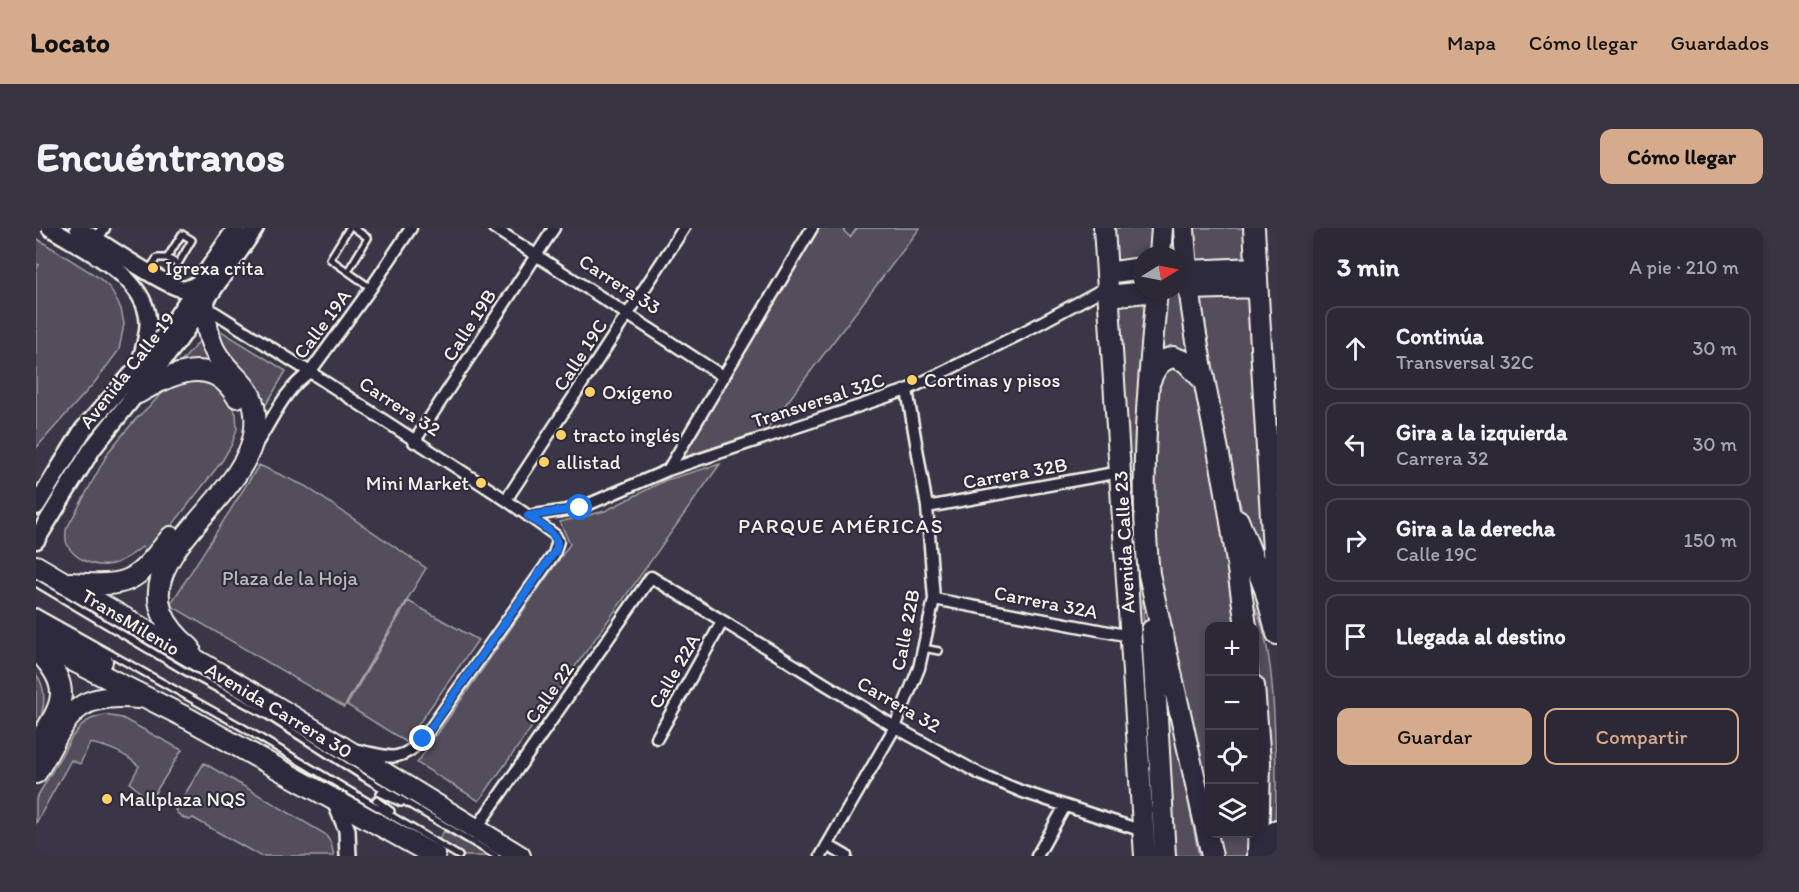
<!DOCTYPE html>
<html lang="es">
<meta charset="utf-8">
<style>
:root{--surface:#2c2835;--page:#383441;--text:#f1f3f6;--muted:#a6a6ad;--line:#484450;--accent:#d6ab8b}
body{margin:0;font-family:Itim,sans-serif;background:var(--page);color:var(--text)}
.controls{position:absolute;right:18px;bottom:18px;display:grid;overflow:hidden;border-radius:12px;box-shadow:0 3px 9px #0003}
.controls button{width:54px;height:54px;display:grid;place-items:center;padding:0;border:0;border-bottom:2px solid var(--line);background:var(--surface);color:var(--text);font:30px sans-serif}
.compass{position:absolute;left:1097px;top:18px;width:54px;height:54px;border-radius:50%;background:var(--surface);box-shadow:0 3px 9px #0003;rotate:80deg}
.stop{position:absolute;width:18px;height:18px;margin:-14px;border:4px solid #1a73e8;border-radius:50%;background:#fff}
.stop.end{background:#1a73e8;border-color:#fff;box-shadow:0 2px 6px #0008}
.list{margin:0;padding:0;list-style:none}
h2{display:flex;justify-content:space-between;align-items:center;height:78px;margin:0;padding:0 24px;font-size:26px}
h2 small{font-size:20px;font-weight:400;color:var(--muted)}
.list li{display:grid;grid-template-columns:39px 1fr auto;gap:18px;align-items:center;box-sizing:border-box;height:84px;margin:0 12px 12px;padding:0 12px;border:2px solid var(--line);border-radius:12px}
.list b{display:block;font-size:22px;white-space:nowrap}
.list p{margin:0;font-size:20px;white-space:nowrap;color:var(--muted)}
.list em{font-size:20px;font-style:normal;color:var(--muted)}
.actions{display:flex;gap:12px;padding:18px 24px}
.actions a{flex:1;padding:14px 0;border:2px solid var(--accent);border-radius:12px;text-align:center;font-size:21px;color:var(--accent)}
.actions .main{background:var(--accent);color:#111}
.icon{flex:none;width:33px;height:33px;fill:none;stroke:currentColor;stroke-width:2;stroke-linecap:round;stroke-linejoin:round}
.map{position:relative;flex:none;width:1241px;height:628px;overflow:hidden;border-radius:12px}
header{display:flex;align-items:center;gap:36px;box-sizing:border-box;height:84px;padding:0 30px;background:var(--accent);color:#111}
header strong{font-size:28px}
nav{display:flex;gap:33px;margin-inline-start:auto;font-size:21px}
.intro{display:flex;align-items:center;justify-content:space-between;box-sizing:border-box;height:144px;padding:0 36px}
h1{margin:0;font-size:42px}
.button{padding:15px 27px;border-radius:12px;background:var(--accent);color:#111;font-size:21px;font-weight:700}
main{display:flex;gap:36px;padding:0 36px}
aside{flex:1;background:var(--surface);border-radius:12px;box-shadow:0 3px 9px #0003}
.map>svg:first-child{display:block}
.green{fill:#534e5c;stroke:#a4a0a2;stroke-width:1.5}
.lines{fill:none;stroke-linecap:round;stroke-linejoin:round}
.lane-casing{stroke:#f4f1e8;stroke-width:10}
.street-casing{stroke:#f4f1e8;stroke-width:15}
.secondary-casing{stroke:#f4f1e8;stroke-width:20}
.primary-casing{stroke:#f4f1e8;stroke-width:21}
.highway-casing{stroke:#f4f1e8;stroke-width:24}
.lane{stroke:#2f2a3d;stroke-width:5}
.street{stroke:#2f2a3d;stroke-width:10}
.secondary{stroke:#2f2a3d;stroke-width:15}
.primary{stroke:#2f2a3d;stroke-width:16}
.highway{stroke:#2f2a3d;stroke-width:20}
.route{stroke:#1a73e8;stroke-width:8}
.poi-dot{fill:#ffd166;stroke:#2f2a3d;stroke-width:2}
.labels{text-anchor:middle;stroke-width:4.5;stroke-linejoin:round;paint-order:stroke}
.poi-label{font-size:20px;fill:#f4f1e8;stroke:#2f2a3d;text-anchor:start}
.street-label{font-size:20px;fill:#f4f1e8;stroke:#2f2a3d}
.park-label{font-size:20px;fill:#bcb8b7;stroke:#2f2a3d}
.neighbourhood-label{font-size:21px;letter-spacing:1.5px;fill:#f4f1e8;stroke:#2f2a3d}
</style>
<header>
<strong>Locato</strong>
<nav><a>Mapa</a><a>Cómo llegar</a><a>Guardados</a></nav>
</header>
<div class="intro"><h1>Encuéntranos</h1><a class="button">Cómo llegar</a></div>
<main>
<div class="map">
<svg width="1241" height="628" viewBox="0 0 1241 628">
<rect width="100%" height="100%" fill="#3b3647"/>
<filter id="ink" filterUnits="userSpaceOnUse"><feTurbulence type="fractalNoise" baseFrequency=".0167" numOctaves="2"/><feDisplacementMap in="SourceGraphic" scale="12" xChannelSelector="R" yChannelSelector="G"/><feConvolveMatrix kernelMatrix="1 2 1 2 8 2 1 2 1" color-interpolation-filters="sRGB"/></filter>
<g filter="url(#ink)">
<path class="green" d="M783,0H809L808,3L814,9L821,0H884L730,202L645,230Z
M1075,0H1120L1115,27H1106V34L1077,39Z
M1134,0H1141L1156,128L1120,132L1128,63H1142V27H1132Z
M1157,0H1211L1212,29L1159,32Z
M0,10L62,49L74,60L85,81L88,96L83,122L59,154L0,220V42L3,37L0,36Z
M1216,67L1231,346L1209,292L1193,240L1160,68Z
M1109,74L1101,265L1108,396H1100L1080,76Z
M177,98L250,143L227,182L191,126Z
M166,110L189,148L141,139Z
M1137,133L1157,153L1171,211L1205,398H1174L1173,586L1121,341L1117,297L1123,150Z
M158,150L181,156L194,173L200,186L201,201L196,216L186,233L114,326L106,319C96,327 85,335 72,337C57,339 37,330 31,316C29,312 30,307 30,302L73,223L99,192L135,157Z
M684,236L443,573L381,535L534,316L524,294L569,283L630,252Z
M223,237L269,258L390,340L308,479L134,377Z
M1208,354C1235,402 1237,457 1239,510C1240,536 1241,563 1239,589C1237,601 1234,613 1232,625C1229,534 1229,443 1208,354Z
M372,373L442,412L370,514L311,477Z
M1122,421L1163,628H1136Z
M0,446C13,463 8,484 0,502Z
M69,487L86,490L146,522L119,565L116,569L106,566L94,555L103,538C88,525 74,519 54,515L44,536L35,532L0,595V571L36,509L48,495L55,491Z
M168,535L289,606L295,615L298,628H224L157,590L154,592C147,590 143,588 139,582Z
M408,603L453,628H429L402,613Z
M1178,606H1215L1214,628H1183Z"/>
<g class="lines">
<defs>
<path id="lane" d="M313,0L294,31L335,60
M112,43L121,30H131L146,6L156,12L142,36L131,30
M312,43L332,10L318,0
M0,355L145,441L232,488L329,550L460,628
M0,384L206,499L423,628
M887,420L903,423
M344,565L365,575
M340,572L355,583"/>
<path id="street" d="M458,0L688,149
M60,11L68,0
M175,82L274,144L470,272L519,307L522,313L518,326L387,511C362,537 352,528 321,522
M378,214L518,0
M221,215C238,189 248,162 274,144L335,60L375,0
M632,242L776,0
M470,272L648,0
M891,279L1073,246
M492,288L544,280L632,242L871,162L982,107L1071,59
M898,371L1094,408L1098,407
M621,510L686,394
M440,601L615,349L859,499L944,546L987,564L1107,603
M791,617L810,628
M785,628L859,499L883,440L898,371L891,279L871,162
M1001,628L1029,578"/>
<path id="secondary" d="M14,0C49,22 111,48 112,95C112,110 106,126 102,140
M42,0C59,10 133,61 147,61C153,61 159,57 164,54
M298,571L311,602L312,628"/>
<path id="primary" d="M0,278L47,202L122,117L200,0
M0,312L56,221L142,113L219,0"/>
<path id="highway" d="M1068,0L1109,628
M1148,0C1152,86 1172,169 1188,253C1197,301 1203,350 1210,398
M1218,0L1241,391
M1124,27L1126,0
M1151,43L1220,40
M1071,45L1106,40
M1153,61L1221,59
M1121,63C1112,157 1103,251 1113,346L1176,628
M1072,68L1120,63
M1114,153C1119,140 1123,133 1137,129L1150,134L1168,153
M102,165C136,146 175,125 201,169
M1202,292L1229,361L1241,406
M0,338L249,484L484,628
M34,355C94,359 98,356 135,309
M0,396L66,433
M1116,402L1129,628
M0,414L153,491L399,628
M154,420C58,341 213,279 219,200C223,155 195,153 179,123C171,108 170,90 168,74
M0,421C39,461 27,476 0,518
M1218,458L1224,533L1222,628
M0,545C32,493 32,463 102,470
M1235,628L1241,602"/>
</defs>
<use href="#lane" class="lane-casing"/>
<use href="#street" class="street-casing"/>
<use href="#secondary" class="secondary-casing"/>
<use href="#primary" class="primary-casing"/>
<use href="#highway" class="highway-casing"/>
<use href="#lane" class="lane"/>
<use href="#street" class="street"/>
<use href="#secondary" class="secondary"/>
<use href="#primary" class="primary"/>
<use href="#highway" class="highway"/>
</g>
</g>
<g class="lines" filter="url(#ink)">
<path class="route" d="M387,511L520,322C526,306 504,297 492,288L544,280"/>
</g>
<g class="poi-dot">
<circle cx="117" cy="40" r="6"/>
<circle cx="876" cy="152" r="6"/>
<circle cx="554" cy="164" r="6"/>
<circle cx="525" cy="207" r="6"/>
<circle cx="508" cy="234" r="6"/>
<circle cx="445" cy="255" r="6"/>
<circle cx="71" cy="571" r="6"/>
</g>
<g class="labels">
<g class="poi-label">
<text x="129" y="47">Igrexa crita</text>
<text x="888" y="159">Cortinas y pisos</text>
<text x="566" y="171">Oxígeno</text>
<text x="537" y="214">tracto inglés</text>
<text x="520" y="241">allistad</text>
<text x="433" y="262" text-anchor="end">Mini Market</text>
<text x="83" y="578">Mallplaza NQS</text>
</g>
<g class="street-label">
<text transform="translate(584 56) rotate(33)" y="7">Carrera 33</text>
<text transform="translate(286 96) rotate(-53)" y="7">Calle 19A</text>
<text transform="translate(433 97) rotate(-57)" y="7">Calle 19B</text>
<text transform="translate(544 127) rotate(-57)" y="7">Calle 19C</text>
<text transform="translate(91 142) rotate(-52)" y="7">Avenida Calle 19</text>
<text transform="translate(782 172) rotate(-18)" y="7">Transversal 32C</text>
<text transform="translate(364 178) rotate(33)" y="7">Carrera 32</text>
<text transform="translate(979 245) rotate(-10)" y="7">Carrera 32B</text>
<text transform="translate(1088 314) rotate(-93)" y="7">Avenida Calle 23</text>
<text transform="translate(1010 374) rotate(11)" y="7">Carrera 32A</text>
<text transform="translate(95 394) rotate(31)" y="7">TransMilenio</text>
<text transform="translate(869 402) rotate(-79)" y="7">Calle 22B</text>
<text transform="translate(638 443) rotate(-60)" y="7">Calle 22A</text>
<text transform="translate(513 465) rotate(-55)" y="7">Calle 22</text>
<text transform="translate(863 476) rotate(30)" y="7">Carrera 32</text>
<text transform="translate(243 482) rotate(31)" y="7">Avenida Carrera 30</text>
</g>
<g class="park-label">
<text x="254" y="357">Plaza de la Hoja</text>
</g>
<g class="neighbourhood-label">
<text x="805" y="305">PARQUE AMÉRICAS</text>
</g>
</g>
</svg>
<div class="controls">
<button>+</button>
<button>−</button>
<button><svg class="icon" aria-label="locate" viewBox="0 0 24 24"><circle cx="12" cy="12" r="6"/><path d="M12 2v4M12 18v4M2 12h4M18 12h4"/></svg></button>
<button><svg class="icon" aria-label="layers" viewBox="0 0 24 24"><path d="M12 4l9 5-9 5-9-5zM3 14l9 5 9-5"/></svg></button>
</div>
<svg class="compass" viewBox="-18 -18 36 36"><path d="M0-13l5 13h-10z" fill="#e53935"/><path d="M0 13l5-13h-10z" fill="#a6a6ad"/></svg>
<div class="stop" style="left:544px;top:280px"></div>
<div class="stop end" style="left:387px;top:511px"></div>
</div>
<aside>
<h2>3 min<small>A pie · 210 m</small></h2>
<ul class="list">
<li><svg class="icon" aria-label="ahead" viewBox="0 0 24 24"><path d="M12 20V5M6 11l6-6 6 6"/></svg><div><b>Continúa</b><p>Transversal 32C</p></div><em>30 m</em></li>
<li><svg class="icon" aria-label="left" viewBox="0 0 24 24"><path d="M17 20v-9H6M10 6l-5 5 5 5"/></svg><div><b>Gira a la izquierda</b><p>Carrera 32</p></div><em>30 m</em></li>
<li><svg class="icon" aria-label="right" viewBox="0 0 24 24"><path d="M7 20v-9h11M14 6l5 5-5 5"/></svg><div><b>Gira a la derecha</b><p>Calle 19C</p></div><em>150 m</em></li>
<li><svg class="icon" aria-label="arrive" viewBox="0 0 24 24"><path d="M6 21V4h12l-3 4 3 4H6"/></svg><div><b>Llegada al destino</b></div></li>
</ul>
<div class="actions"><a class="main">Guardar</a><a>Compartir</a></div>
</aside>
</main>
